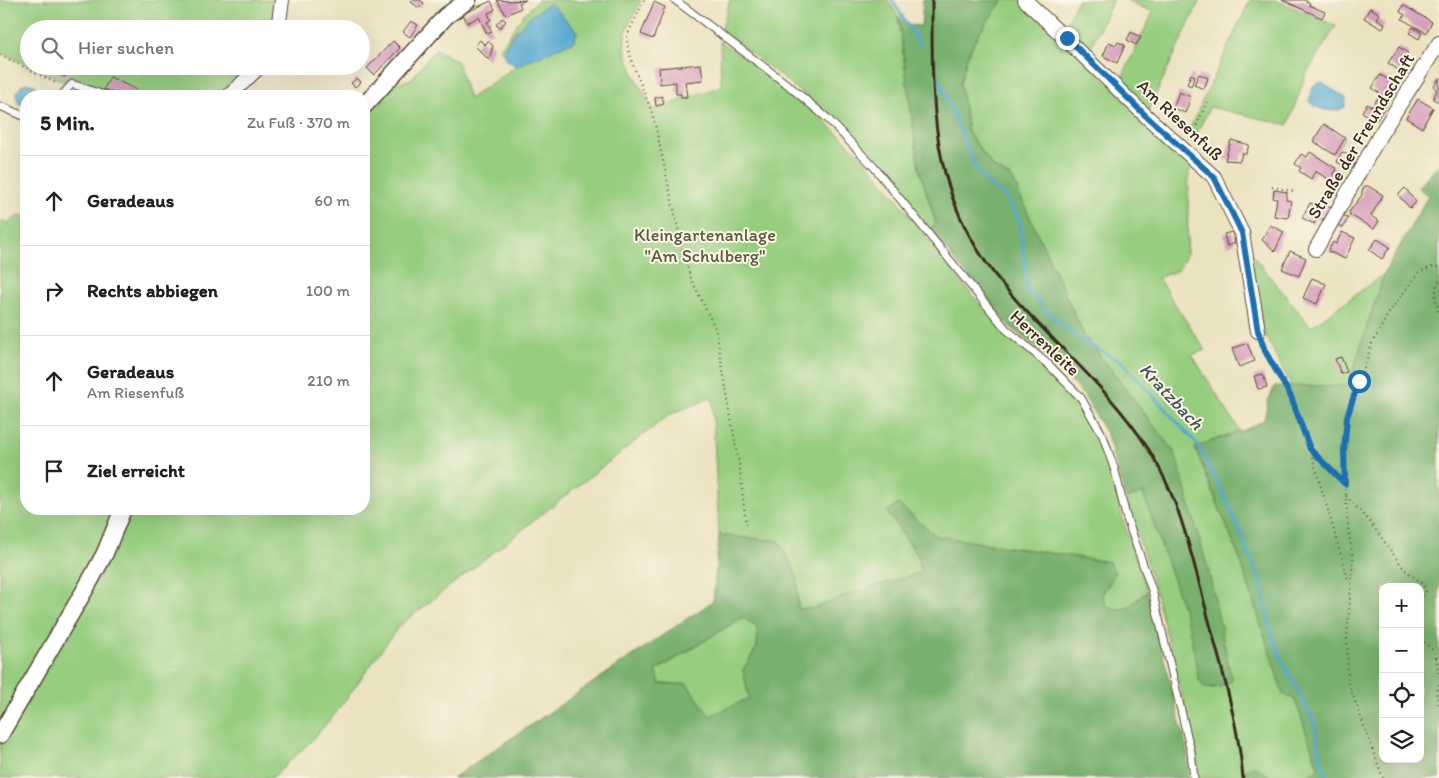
<!DOCTYPE html>
<html lang="de">
<meta charset="utf-8">
<style>
:root{--surface:#fff;--page:#f2f2f2;--text:#202124;--muted:#757577;--line:#e0e0e0}
body{margin:0;font-family:Itim,sans-serif;background:var(--page);color:var(--text)}
.controls{position:absolute;right:15px;bottom:15px;display:grid;overflow:hidden;border-radius:10px;box-shadow:0 5px 20px #0002}
.controls button{width:45px;height:45px;display:grid;place-items:center;padding:0;border:0;border-bottom:1px solid var(--line);background:var(--surface);color:var(--text);font:25px sans-serif}
.stop{position:absolute;width:15px;height:15px;margin:-11px;border:4px solid #1f6fb2;border-radius:50%;background:#fff}
.stop.end{background:#1f6fb2;border-color:#fff;box-shadow:0 1px 5px #0008}
.list{margin:0;padding:0;list-style:none}
h2{display:flex;justify-content:space-between;align-items:center;height:65px;margin:0;padding:0 20px;font-size:21px}
h2 small{font-size:16px;font-weight:400;color:var(--muted)}
.list li{display:grid;grid-template-columns:32px 1fr auto;gap:15px;align-items:center;box-sizing:border-box;height:90px;padding:0 20px;border-top:1px solid var(--line)}
.list b{display:block;font-size:19px;white-space:nowrap}
.list p{margin:0;font-size:16px;white-space:nowrap;color:var(--muted)}
.list em{font-size:16px;font-style:normal;color:var(--muted)}
.icon{flex:none;width:28px;height:28px;fill:none;stroke:currentColor;stroke-width:2;stroke-linecap:round;stroke-linejoin:round}
.map{position:relative;flex:none;width:1439px;height:778px;overflow:hidden}
.search{position:absolute;background:var(--surface);box-shadow:0 5px 20px #0002;left:20px;top:20px;width:350px;height:55px;display:flex;align-items:center;gap:12px;box-sizing:border-box;padding:0 18px;border-radius:28px;color:var(--muted);font-size:19px}
.panel{position:absolute;background:var(--surface);box-shadow:0 5px 20px #0002;left:20px;top:90px;width:350px;height:425px;border-radius:20px}
.map>svg:first-child{display:block}
.green{fill:#96cd7f;stroke:#687c4e}
.forest{fill:#78b06e;stroke:#5a6d46;fill-rule:evenodd}
.water{fill:#54a9d0;stroke:#486a77}
.lines{fill:none;stroke-linecap:round;stroke-linejoin:round}
.stream{stroke:#54a9d0;stroke-width:3}
.building{fill:#d49bb9}
.service-casing{stroke:#554636;stroke-width:9}
.minor-casing{stroke:#554636;stroke-width:16}
.tertiary-casing{stroke:#554636;stroke-width:19}
.path{stroke:#554636;stroke-width:2;stroke-dasharray:1 4;stroke-linecap:butt}
.service{stroke:#fff;stroke-width:7}
.minor{stroke:#fff;stroke-width:14}
.tertiary{stroke:#fff;stroke-width:16}
.rail{stroke:#3b2a1e;stroke-width:3}
.route{stroke:#1f6fb2;stroke-width:6}
.labels{text-anchor:middle;stroke-width:4;stroke-linejoin:round;paint-order:stroke}
.street-label{font-size:18px;fill:#3b2a1e;stroke:#fcf5e5}
.park-label{font-size:18px;fill:#565b3b;stroke:#fcf5e5}
.water-label{font-size:19px;font-style:italic;fill:#44565c;stroke:#fcf5e5}
</style>
<div class="map">
<svg width="1439" height="778" viewBox="0 0 1439 778">
<rect width="100%" height="100%" fill="#fcf5e5"/>
<filter id="ink" filterUnits="userSpaceOnUse"><feTurbulence type="fractalNoise" baseFrequency=".02" numOctaves="2"/><feDisplacementMap in="SourceGraphic" scale="10" xChannelSelector="R" yChannelSelector="G"/><feConvolveMatrix kernelMatrix="1 2 1 2 8 2 1 2 1" color-interpolation-filters="sRGB"/></filter>
<filter id="wash" filterUnits="userSpaceOnUse"><feTurbulence type="fractalNoise" baseFrequency=".0096" numOctaves="4" result="noise"/><feDisplacementMap in="SourceGraphic" scale="20" xChannelSelector="R" yChannelSelector="G"/><feGaussianBlur stdDeviation="1.12" result="paint"/><feColorMatrix in="noise" values="0 0 0 0 0 0 0 0 0 0 0 0 0 0 0 0 0 1.4 0 .05"/><feComposite in="paint" operator="in"/></filter>
<g filter="url(#wash)">
<rect width="100%" height="100%" fill="#ebe2c0"/>
<path class="green" d="M0,0H282L278,29H29V66L0,52Z
M538,0H641C636,11 627,25 625,36C621,57 644,93 654,110L721,86L720,41C775,80 829,119 873,170C914,217 949,270 991,317C1023,353 1066,377 1091,420C1108,450 1113,484 1122,517C1129,542 1140,566 1147,592C1130,603 1128,616 1105,605L1102,594L1111,582L1109,562L936,536L898,504L887,512L918,556L921,573L849,594L815,608L798,609L797,576L779,541L719,535L712,398L670,414L399,626L335,714L310,742L272,778H0V746L94,585L128,509H364V112L393,85L411,79L436,49L457,61L469,99L516,66L574,41L534,13L510,36L503,52L499,50L523,15Z
M730,0H888L898,16L919,168L936,224L929,229C905,198 882,166 853,139C813,99 766,65 721,30Z
M1003,0H1020L1194,164L1189,172L1187,253L1178,270L1158,278L1205,350L1192,355L1239,430L1195,448L1241,562L1283,694L1295,699L1318,767L1307,778H1272L1254,766L1247,768L1248,778H1199L1196,752L1155,590L1126,499L1143,492L1189,626L1199,680L1205,688H1215L1232,681L1209,573L1175,453L1084,335L1012,178L993,167L968,132L960,83L967,57L978,34Z
M1077,0H1113L1088,53L1064,30Z
M1126,0H1200L1147,113L1119,84L1153,12Z
M1250,0H1276L1336,26L1306,74L1288,125L1210,107L1195,137L1187,134Z
M30,66H260L229,96C193,96 154,100 118,96C101,95 84,76 67,83Z
M20,215L26,217V509H119L114,523L0,725V220L8,223Z
M1249,251L1311,327L1384,274L1348,386L1292,387L1262,329Z
M743,617L758,629L757,647L743,670L749,698L710,717L687,684H660L656,671Z"/>
<path class="forest" d="M923,0H1003L978,34L967,57L960,83L968,132L993,167L1012,178L1084,335L1175,453L1209,573L1232,681L1220,687L1205,688L1199,680L1189,626L1143,493L1126,499L1107,435L1084,396L1054,363L1008,325L929,229L936,223L919,168L898,16L906,25L921,26Z
M1439,164V778H1307L1318,767L1295,699L1283,694L1241,562L1195,447L1247,429L1264,420L1268,401L1275,386H1348L1384,274L1428,196L1418,187ZM1383,587H1420V759H1383Z
M898,504L936,536L1109,562L1115,573L1102,594L1105,605C1128,616 1130,603 1147,592L1187,750L1189,778H453L713,601L719,535L779,541L797,576L798,609L815,608L849,594L920,573L918,555L887,512ZM743,617L758,629L757,647L743,670L749,698L710,716L687,684H660L656,670Z
M1254,766L1272,778H1248L1247,768Z"/>
<path class="water" d="M550,3L577,31L574,41L516,66L505,59L503,52C513,30 530,16 550,3Z
M1321,82L1346,98L1345,107C1334,114 1318,111 1309,101L1313,86Z
M25,83L35,85L41,96H26V108L18,103L16,94L21,86Z"/>
<g class="lines">
<path class="stream" d="M892,0L921,46
M939,80L976,169L989,185L1006,197L1020,221L1027,289L1050,315L1084,342L1122,362L1198,445L1230,507L1262,586L1272,636L1285,666L1315,724L1318,751L1327,778"/>
</g>
<g id="blocks">
<path class="building" d="M413,0H420L424,3L419,8L411,2Z
M497,0L511,1L526,0L519,3L521,8L506,15Z
M1282,0H1304L1310,3L1309,5L1325,12L1322,18Z
M491,1L495,10L488,13L491,20L487,22L492,32L487,34L479,17L467,23L463,14Z
M654,2L665,7L653,39L641,34Z
M1403,5L1432,22L1426,33L1402,19L1405,15L1400,12Z
M1370,8L1380,14L1377,19L1385,24L1382,29L1364,18Z
M502,18L506,21L500,28L496,25Z
M411,21L418,25L410,37L403,32Z
M1413,27L1422,33L1419,39L1409,33Z
M1131,32L1141,37L1136,45L1127,40Z
M480,40L485,45L488,41L493,46L489,60L475,46Z
M393,41L400,48L374,75L367,68Z
M1109,42L1116,45L1118,42L1125,45L1117,63L1103,56Z
M1399,47L1408,53L1405,57L1407,59L1400,71L1388,63Z
M701,64L703,80L685,82L687,97H681V94H676V82L660,84L659,68Z
M50,66H70L65,77L48,70Z
M1191,74L1195,76L1191,86L1187,84Z
M1199,74L1208,78L1204,89L1194,85Z
M1380,75L1393,82L1384,96L1372,88Z
M110,77L139,91L136,96H120L104,89Z
M357,78L361,82L355,87L351,83Z
M1439,78V102L1433,99L1437,90L1434,86Z
M78,90L93,96H76Z
M1179,92L1191,97L1185,113L1173,108Z
M662,96L664,104L656,106L655,98Z
M1379,96L1388,102L1376,121L1362,112L1367,104L1372,107Z
M1418,99L1433,108L1422,128L1406,118Z
M1324,124L1345,138L1335,155L1313,141Z
M1231,140L1249,145L1246,154L1242,153L1240,161L1225,160Z
M1310,152L1337,169L1330,180L1315,171L1311,179L1299,171L1301,168L1295,164L1301,154L1307,157Z
M1342,152L1352,157L1346,167L1337,162Z
M1365,186H1368L1383,195L1371,216L1379,221L1374,229L1350,215L1349,212L1362,195V191Z
M1405,188L1416,202L1410,208L1398,195Z
M1274,190L1287,192L1286,200L1291,201L1288,218L1274,216L1277,199L1273,198Z
M1310,203L1324,208L1326,205L1334,208L1329,218L1316,220L1314,224L1302,218Z
M1339,213L1348,218L1343,228L1334,223Z
M1270,225L1284,232L1275,251L1262,240Z
M1232,232L1235,243L1227,246L1224,234Z
M1342,232L1355,238L1345,259L1328,251L1333,242L1336,244Z
M1377,239L1390,247L1382,259L1369,250Z
M1290,251L1306,258L1299,276L1282,269Z
M1312,278L1326,284L1317,304L1303,298Z
M1247,343L1255,361L1239,367L1232,349Z
M1341,357L1347,372L1341,374L1335,359Z
M1263,374L1267,387L1258,389L1254,376Z"/>
</g>
</g>
<g filter="url(#ink)">
<use href="#blocks" fill-opacity="0" stroke="#554636" stroke-width="1"/>
<g class="lines">
<defs>
<path id="service" d="M675,0L788,85L828,119L874,167L1006,329L1050,366L1081,398L1103,436L1115,471L1126,516L1152,590L1191,752L1194,778
M61,96L72,84L107,96
M0,106L26,117"/>
<path id="minor" d="M1025,0L1146,116L1214,177L1242,233L1258,331
M278,29L282,0
M229,96L260,66
M1316,249L1380,135L1439,43"/>
<path id="tertiary" d="M364,106L446,16L468,0
M0,735L90,581L105,553L123,509"/>
</defs>
<use href="#service" class="service-casing"/>
<use href="#minor" class="minor-casing"/>
<use href="#tertiary" class="tertiary-casing"/>
<path class="path" d="M644,0L627,36V44L633,65L653,115L685,260L691,279L716,330L740,470L746,525
M0,55L58,84
M1190,139L1209,99
M1272,187L1293,191
M1439,281C1434,288 1435,306 1439,314
M1262,343L1291,397L1310,449L1349,582
M1312,451L1344,483
M1346,496L1370,522L1404,569L1423,584L1426,591L1420,601
M1420,639L1435,652L1439,674
M1439,684L1436,693L1439,705
M1383,778L1348,682L1347,639L1353,558L1348,528L1345,484L1344,451L1347,417L1372,344L1390,311L1419,272L1432,267H1439"/>
<use href="#service" class="service"/>
<use href="#minor" class="minor"/>
<use href="#tertiary" class="tertiary"/>
<path class="rail" d="M932,0C932,119 930,206 1016,300C1061,350 1113,393 1149,450C1180,499 1192,557 1207,613C1221,667 1238,721 1243,778"/>
</g>
</g>
<g class="lines" filter="url(#ink)">
<path class="route" d="M1067,38L1146,116L1214,177L1242,233L1258,331L1265,351L1291,397L1310,449L1345,484L1344,451L1347,417L1359,381"/>
</g>
<g class="labels">
<g class="street-label">
<text transform="translate(1180 120) rotate(43)" y="6">Am Riesenfuß</text>
<text transform="translate(1361 136) rotate(-59)" y="6">Straße der Freundschaft</text>
<text transform="translate(1045 343) rotate(43)" y="6">Herrenleite</text>
</g>
<g class="park-label">
<text x="705" y="241">Kleingartenanlage<tspan x="705" dy="21">"Am Schulberg"</tspan></text>
</g>
<g class="water-label">
<text transform="translate(1172 396) rotate(47)" y="7">Kratzbach</text>
</g>
</g>
</svg>
<div class="controls">
<button>+</button>
<button>−</button>
<button><svg class="icon" aria-label="locate" viewBox="0 0 24 24"><circle cx="12" cy="12" r="6"/><path d="M12 2v4M12 18v4M2 12h4M18 12h4"/></svg></button>
<button><svg class="icon" aria-label="layers" viewBox="0 0 24 24"><path d="M12 4l9 5-9 5-9-5zM3 14l9 5 9-5"/></svg></button>
</div>
<div class="stop" style="left:1359px;top:381px"></div>
<div class="stop end" style="left:1067px;top:38px"></div>
<div class="search"><svg class="icon" aria-label="search" viewBox="0 0 24 24"><circle cx="10" cy="10" r="6"/><path d="M15 15l6 6"/></svg>Hier suchen</div>
<section class="panel">
<h2>5 Min.<small>Zu Fuß · 370 m</small></h2>
<ul class="list">
<li><svg class="icon" aria-label="ahead" viewBox="0 0 24 24"><path d="M12 20V5M6 11l6-6 6 6"/></svg><div><b>Geradeaus</b></div><em>60 m</em></li>
<li><svg class="icon" aria-label="right" viewBox="0 0 24 24"><path d="M7 20v-9h11M14 6l5 5-5 5"/></svg><div><b>Rechts abbiegen</b></div><em>100 m</em></li>
<li><svg class="icon" aria-label="ahead" viewBox="0 0 24 24"><path d="M12 20V5M6 11l6-6 6 6"/></svg><div><b>Geradeaus</b><p>Am Riesenfuß</p></div><em>210 m</em></li>
<li><svg class="icon" aria-label="arrive" viewBox="0 0 24 24"><path d="M6 21V4h12l-3 4 3 4H6"/></svg><div><b>Ziel erreicht</b></div></li>
</ul>
</section>
</div>
